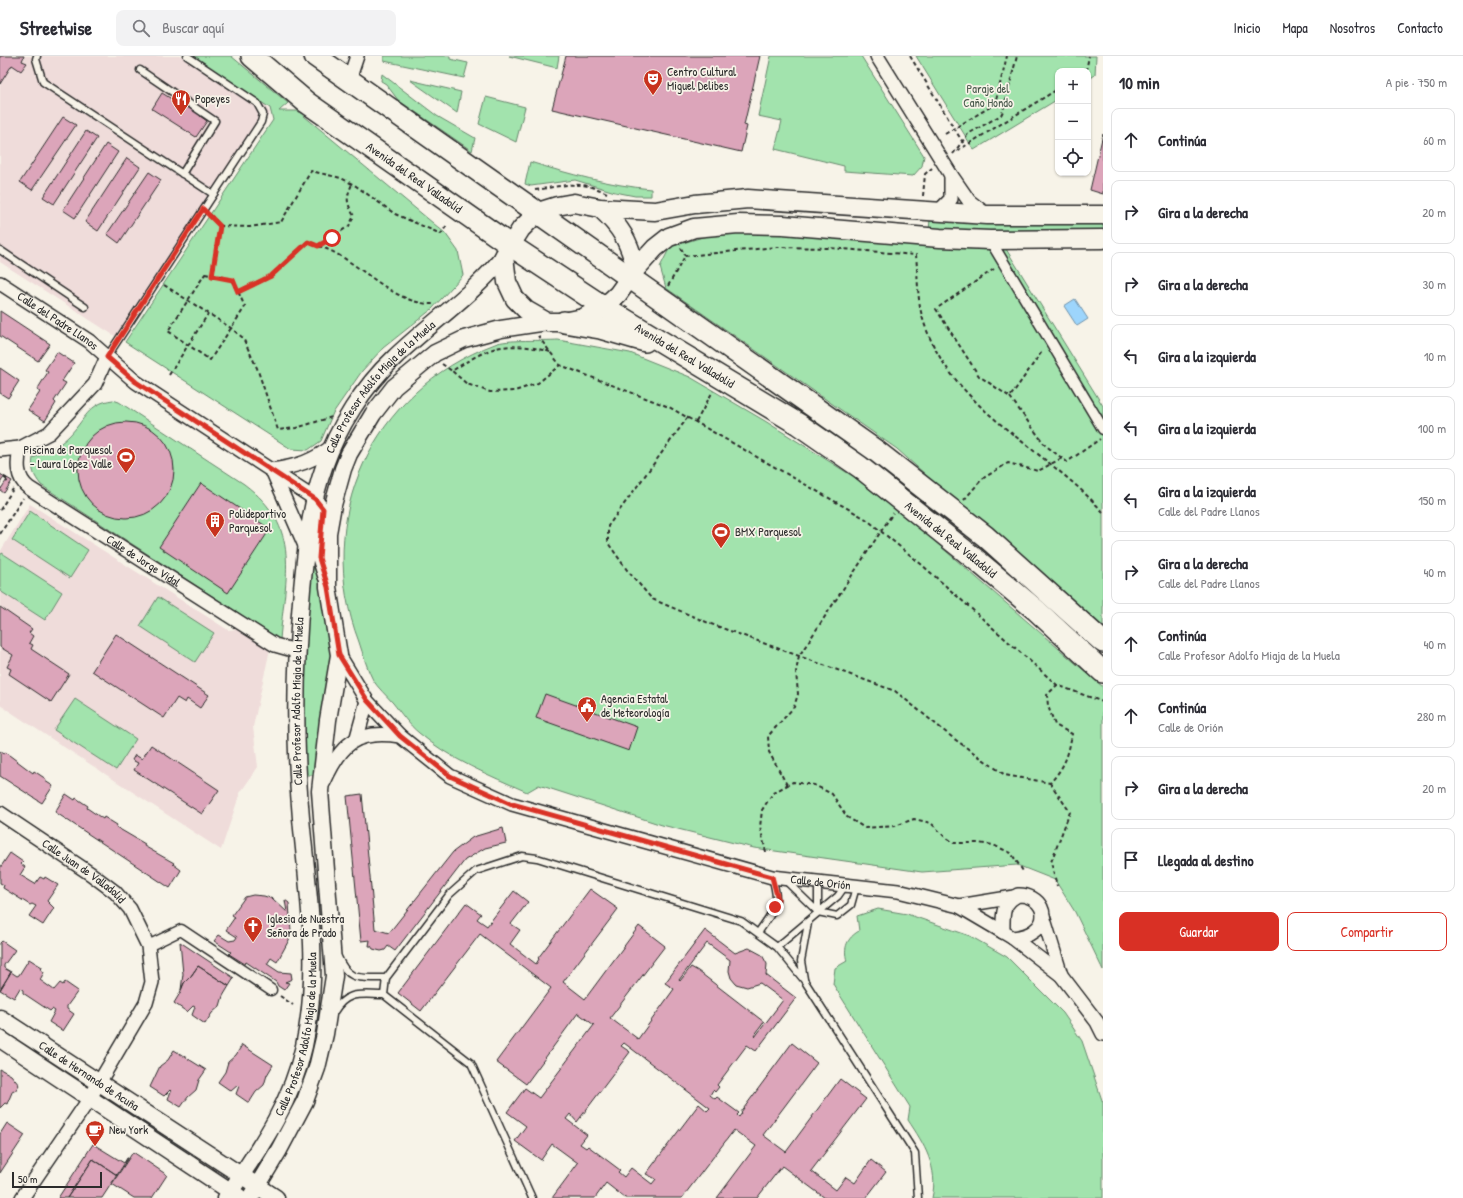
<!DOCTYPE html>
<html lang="es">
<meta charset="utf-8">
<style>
:root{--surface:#fff;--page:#f2f2f3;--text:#2b2b33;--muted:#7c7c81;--line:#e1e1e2;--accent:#d93025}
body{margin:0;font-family:"Patrick Hand",sans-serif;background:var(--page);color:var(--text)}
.controls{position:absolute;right:12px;top:12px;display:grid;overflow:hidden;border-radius:8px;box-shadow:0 1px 3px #0004}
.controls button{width:36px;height:36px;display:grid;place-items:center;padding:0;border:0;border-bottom:1px solid var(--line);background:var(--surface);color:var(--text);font:20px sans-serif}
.scale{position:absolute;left:12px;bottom:10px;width:90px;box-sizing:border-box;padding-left:4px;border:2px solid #2b2b2b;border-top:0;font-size:11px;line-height:14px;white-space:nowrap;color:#2b2b2b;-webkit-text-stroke:3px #f7f3e8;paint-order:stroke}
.stop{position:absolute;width:12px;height:12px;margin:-9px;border:3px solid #d93025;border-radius:50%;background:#fff}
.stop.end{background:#d93025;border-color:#fff;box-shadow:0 1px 4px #0008}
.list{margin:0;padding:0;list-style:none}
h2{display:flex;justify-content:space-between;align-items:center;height:52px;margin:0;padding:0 16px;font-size:17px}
h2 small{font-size:13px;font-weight:400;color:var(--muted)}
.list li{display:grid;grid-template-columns:26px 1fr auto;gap:12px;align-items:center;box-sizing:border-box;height:64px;margin:0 8px 8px;padding:0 8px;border:1px solid var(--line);border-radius:8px}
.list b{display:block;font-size:15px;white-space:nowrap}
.list p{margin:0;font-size:13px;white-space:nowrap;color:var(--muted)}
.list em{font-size:13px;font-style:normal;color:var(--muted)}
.actions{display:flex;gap:8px;padding:12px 16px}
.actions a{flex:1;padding:9px 0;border:1px solid var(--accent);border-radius:8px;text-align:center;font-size:14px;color:var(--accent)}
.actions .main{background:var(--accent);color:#fff}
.icon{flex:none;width:22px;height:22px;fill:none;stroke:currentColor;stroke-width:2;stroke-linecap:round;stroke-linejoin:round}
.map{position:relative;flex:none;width:1103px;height:1142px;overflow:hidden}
header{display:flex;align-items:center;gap:24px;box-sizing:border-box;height:56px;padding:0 20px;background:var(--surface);border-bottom:1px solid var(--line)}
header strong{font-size:19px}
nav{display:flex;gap:22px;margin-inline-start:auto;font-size:14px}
.search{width:280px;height:36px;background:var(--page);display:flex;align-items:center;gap:10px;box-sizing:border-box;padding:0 14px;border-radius:8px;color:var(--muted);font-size:15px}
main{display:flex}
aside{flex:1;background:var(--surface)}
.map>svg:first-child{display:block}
.built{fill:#efdcda}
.green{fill:#a2e3ad;stroke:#66876c}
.water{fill:#9dd5fc;stroke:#6f91a8}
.building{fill:#dca5ba;stroke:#2b2b2b;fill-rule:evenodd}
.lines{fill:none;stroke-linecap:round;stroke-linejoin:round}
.service-casing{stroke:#2b2b2b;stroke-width:9}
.pedestrian-casing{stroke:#2b2b2b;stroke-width:13}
.minor-casing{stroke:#2b2b2b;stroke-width:16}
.tertiary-casing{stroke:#2b2b2b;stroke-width:19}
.secondary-casing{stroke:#2b2b2b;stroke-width:21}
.trunk-casing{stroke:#2b2b2b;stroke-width:24}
.path{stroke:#2b2b2b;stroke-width:2;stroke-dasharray:4 3;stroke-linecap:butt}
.service{stroke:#f7f3e8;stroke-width:6}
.pedestrian{stroke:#f7f3e8;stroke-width:10}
.minor{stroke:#f7f3e8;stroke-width:13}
.tertiary{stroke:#f7f3e8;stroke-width:16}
.secondary{stroke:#f7f3e8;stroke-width:18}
.trunk{stroke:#f7f3e8;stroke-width:21}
.rail-casing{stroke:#2b2b2b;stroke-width:4.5}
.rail{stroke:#f7f3e8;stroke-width:3;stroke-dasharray:9;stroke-linecap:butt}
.route{stroke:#d93025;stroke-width:5}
.labels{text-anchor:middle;stroke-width:3.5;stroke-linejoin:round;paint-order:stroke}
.poi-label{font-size:12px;fill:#2b2b2b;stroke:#f7f3e8;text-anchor:start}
.park-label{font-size:12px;fill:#49594c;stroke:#f7f3e8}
.street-label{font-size:12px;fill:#2b2b2b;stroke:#f7f3e8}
</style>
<header>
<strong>Streetwise</strong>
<div class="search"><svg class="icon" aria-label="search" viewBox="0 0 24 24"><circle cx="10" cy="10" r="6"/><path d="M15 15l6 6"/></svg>Buscar aquí</div>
<nav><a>Inicio</a><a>Mapa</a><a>Nosotros</a><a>Contacto</a></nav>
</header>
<main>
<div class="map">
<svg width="1103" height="1142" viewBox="0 0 1103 1142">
<rect width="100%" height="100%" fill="#f7f3e8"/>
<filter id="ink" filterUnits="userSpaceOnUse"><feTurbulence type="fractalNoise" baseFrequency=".025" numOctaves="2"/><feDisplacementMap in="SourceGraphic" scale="8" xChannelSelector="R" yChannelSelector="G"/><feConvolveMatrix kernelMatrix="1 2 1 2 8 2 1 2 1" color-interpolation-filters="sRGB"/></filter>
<g filter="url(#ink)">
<path class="built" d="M0,0H199L264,46L270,57L121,284L0,206Z
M30,448L228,574L241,573L270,593L253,671L258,711L240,737L221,794L0,649V496Z"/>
<path class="green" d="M191,0H231L288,47L279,55H298L445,177L458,195L463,219L432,253L383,292L362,315L333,357L321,385L308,394L291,393L125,286L273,64L270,52Z
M384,0H450V3L468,7L464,22L384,5Z
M509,0H559L557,12Z
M771,0H861L924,100L922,110L913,120L844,115V110L775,93L782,65L758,60Z
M916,0H1096L1095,19L1088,24V15H1058V43L974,94Z
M382,18L437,60L475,82L472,95L398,44L386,28L381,25Z
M410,24L461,36L457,57Z
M486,41L525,51L516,86L479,68Z
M530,106C569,118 609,129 651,133V140H635L615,136L575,124L531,130L525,128Z
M930,163L1103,165V177L929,175Z
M745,168L1006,193L1103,350V578L897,393L666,232L660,211L670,191Z
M558,284L630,297L690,321L765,365L854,421L925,477L1103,631V914L1075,856L1055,824L1017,809L922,816L754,792L662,769L539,729L527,736C489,719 451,704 419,677C409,669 401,657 393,647C386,639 378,632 373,624C367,613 363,598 359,586C312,463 372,334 495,288C506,283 544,285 558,284Z
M113,344L119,346L244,428C303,472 285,519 280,584L41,429C34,420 31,414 33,402C46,397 59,390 69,380C85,364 88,347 113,344Z
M30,455L88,494L70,522L12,484Z
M2,497L62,536L45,564L0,535V500Z
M311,505L315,507L327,555L332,604L317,684L315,719H305L301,649Z
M158,541L214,577L195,606L140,570Z
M75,643L136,683L116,714L54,674Z
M878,853L907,858L970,880L1007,901L1063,957L1082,985L1103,1047V1142H932C939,1112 924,1088 908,1064L910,1051L833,928L835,912L847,905C843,892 847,882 859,875L857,860Z"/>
<path class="water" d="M1075,243L1088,263L1077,270L1064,250Z"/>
<path class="building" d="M0,0H24L22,5L27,7L21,15L12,9L0,28Z
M566,0H760L744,69L747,70L741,96L552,53Z
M162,37L183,50L184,48L201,59L200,60L207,65L196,81L152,53Z
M63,61L76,69L32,134L20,126Z
M86,75L97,82L54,148L43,141Z
M1103,78V138L1090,134Z
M106,88L118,96L75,162L63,154Z
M127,102L140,111L98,175L85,166Z
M149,116L161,124L119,187L107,178Z
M0,255L50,288L38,305L0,280Z
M57,296L74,307L62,325L66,327L54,345L56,347L45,365L28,354L40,336L37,334L48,316L45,314Z
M0,312L19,325L8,342L0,337Z
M78 414a48 48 0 1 1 96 0a48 48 0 1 1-96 0Z
M0,418L12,425L4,437L0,434Z
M201,427L270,473L228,537L159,491Z
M0,551L32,573L29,577L33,580L29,587L33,589L31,593L69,618L51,646L9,618L11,613L7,611L13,599L0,591Z
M116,578L209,639L200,652L187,643L185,647L177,642L164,662L92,615Z
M545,638L637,671L629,695L536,662Z
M151,689L219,734L202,758L134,714L138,707L132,704L135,699L142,703Z
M0,695L4,698L5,696L33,717L34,715L46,723L45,725L53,730L42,747L0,720Z
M66,738L75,744L76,742L88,750L87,752L103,763L104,761L117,769L116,771L145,788L144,790L174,807L173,808L181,814L170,832L55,756Z
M362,738L375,873L389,877L453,796L473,781L503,772L506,787L485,792L465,804L395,895L388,890L385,894L381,895L373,893L371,890H369L370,884L361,885L347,740Z
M10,797L23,806L21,808L25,811L20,819L35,828L40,821L44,823L45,821L58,829L47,845L54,852L43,869L29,860L36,850L32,848L30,849L3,832L4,829L0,827V812Z
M590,833L618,853L563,926L585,943L639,870L665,890L610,962L638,983L674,933L665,927L705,874L735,897L749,892L762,899L767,908L766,919L796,942L756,995L747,989L717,1029L719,1031L715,1036L713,1034L710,1039L715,1043L717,1041L739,1057L737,1059L739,1061L742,1057L741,1056L792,987L817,1007L763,1079L786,1096L840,1023L866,1043L811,1115L836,1134L846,1121L855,1127L871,1104L886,1116L866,1142H825L782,1110L757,1142H717L756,1090L734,1074L682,1142H625L606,1127L595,1142H552L578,1107L552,1088L541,1104L515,1085L526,1070L507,1056L525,1032L539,1042L594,969L578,957L526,1028L496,1006L551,932L480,878L421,955L398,937L466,847L481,858L477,863L487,870L514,835L528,846L511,868L520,874L510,888L536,908L539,903L538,902ZM707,887L730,904L729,915L731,922L736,928L747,931L760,927L783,944L755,981L754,980L764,966L698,915L691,911L680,925L679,924ZM624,987L710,1052L707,1055L699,1048L646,1118L656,1123L652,1128L631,1112L624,1121L618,1116L620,1114L588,1090L586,1092L580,1088L587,1079L566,1063L570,1058L577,1066L630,996L621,990Z
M253,839L264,840L273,843L287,856L285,844L289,847L291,875L289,884L277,906L271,902L267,908L279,916L291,917L292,923L285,926L289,927L284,934L278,930L276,926L246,906L245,908L229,898L231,896L214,885L219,879L229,885L235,884L237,881L226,874L235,861L232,859L245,841Z
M2,885L15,894L4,909V912L11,916L0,934V887Z
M180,886L234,922L229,930L198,910L191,920L184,927L181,934L183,918Z
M29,903L42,911L41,914L44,916L40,924L54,934L60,927L63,929L65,926L78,935L67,950V953L74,958L63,975L49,966L55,955L52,953L50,955L23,937V934L20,932L14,942L0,934L11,916L17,920L19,919Z
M198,910L229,930L223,940L220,950L212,957L205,968L192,959L195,951L193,950L187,956L174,947L180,937L184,927L191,920Z
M242,989L273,1009L267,1019L264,1029L256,1036L249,1047L236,1038L239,1030L238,1029L231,1035L218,1026L225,1016L228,1006L236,999Z
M174,994L206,1014L199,1024L196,1034L188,1041L181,1051L168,1043L171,1035L170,1034L164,1040L150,1031L160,1010L168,1004Z
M0,1013L11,1019L19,1029L15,1035L13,1034L7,1048L5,1047L0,1052Z
M7,1067L25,1079L0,1117V1078Z
M93,1088L124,1107L127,1102H128L117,1119L93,1103L67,1142H58Z
M133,1096L167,1119L152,1142H134L112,1128Z
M93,1103L117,1119L102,1142H67Z"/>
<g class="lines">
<defs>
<path id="service" d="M37,0L36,3L43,26L213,138
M140,14L215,65L182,118
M0,194L85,251
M107,301L261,66L263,58L257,47L187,0
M785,824L818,856L837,860L851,849L856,831
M818,827V856
M758,877C774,853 781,851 772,821
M777,891L838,840L845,830
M338,901C349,927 361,921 386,922
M804,923L801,905L808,867
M334,956C347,934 361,939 384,939
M532,1142L471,1007L384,939L386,922L449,839L476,815L522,800L537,802L741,865L777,891L804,924L915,1097L918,1142"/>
<path id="pedestrian" d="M990,184L1103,373
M148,890L181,874L271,934"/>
<g id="minor">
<path d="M877,0L951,119L969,145L987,159"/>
<path d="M351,26L352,15L357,0"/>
<path d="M937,157L951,143V119"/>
<path id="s1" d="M0,227L89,285L136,326L315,443L323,453L319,502L325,521"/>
<path id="s2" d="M20,392C17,407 16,422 29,432L275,589L296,595"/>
<path d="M0,394L20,392L49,377L95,328L107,301"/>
<path d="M272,414L306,492"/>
<path d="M272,414C298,410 312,406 334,389"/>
<path id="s3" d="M339,599L367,645L400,680L450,720L512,748L772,821L898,835L959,850L1003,876"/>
<path d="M357,681L367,645"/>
<path d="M324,726C341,688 356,673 400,680"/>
<path id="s4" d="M0,757L91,818L115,836L130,853L148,890L152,926L146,947L90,1042L22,1142"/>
<path d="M1018,839C1039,838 1053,861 1034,875C1028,880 1020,881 1013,882L1003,876C1003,860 1001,847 1018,839Z"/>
<path d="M959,850L1014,841"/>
<path d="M1043,860L1061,919"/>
<path d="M1013,882L1061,919L1097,966L1103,978"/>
</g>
<g id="tertiary">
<path id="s5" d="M0,962L276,1142"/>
<path d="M0,983L239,1141"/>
<path id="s6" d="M226,1142C259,1093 291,1049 304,990C321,912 308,840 301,762C294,686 295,610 302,533C306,492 310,450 324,411C338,371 363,331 394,302C430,267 473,239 504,200"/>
<path d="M250,1142L279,1094L305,1045L317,1012L325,978L334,920L320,735L328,664L339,599L328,531V477L333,449L343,413L349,398L373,358L394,331L435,297L464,283L501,273L547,266"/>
</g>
<path id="secondary" d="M600,152C621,171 629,185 636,213
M1103,159H987L748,143L695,148L655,155L600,152L574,147L557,150L538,156L521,173L504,200L507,226L515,243L526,254L547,266H564L583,262L604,251L618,238L636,213L655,192L669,181L694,172L738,168L783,169L940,182L990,184L1103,183"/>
<g id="trunk">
<path id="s7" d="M252,0L306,46L510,189L604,251L798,368L860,411L980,507L1036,554L1103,616"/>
<path d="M315,0L875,394L985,480L1103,586"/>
<path d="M564,266L600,272L645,285"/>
</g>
</defs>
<use href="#service" class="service-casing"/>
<use href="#pedestrian" class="pedestrian-casing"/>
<use href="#minor" class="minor-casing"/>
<use href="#tertiary" class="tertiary-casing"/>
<use href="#secondary" class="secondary-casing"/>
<use href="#trunk" class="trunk-casing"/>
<path class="path" d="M910,0L965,90
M1086,15L1089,0
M945,78L995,48L1007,0
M957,95L1058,33
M953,98L968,78L1001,59L1003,55L1017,0
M535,134C564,130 579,123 607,137
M923,140L925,118L932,112
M210,159L220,170L250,171L281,166L311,115L341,122L356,130L395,158L441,178L447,169
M318,190L349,170L354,160C346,146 346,142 352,128
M681,192L685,200
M685,200L777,191L830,192L916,199C918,219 917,241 922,260C948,352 1044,390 1103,456
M994,213L936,253L979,320L1010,341L1043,294
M205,218L233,224L245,251L210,304L168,275Z
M212,220L220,170
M164,229L231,272L243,282L257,312L278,374L296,372L332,361
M668,230L685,200
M238,236L271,220L308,186C315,189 323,191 331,195C363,210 396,249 433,248
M538,280L560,309L669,351L866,463L921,508L1057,629
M550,296C534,291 514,288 497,292C483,295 464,307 452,315L467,328L490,336L515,335L538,327L560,309
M442,308L452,315
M169,319L208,258
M1010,341L1045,389L1067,406L1100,383
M688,361L608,470V487L627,514L652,543L711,568L895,635L953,682L1005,719L1050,727C1065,710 1068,701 1072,678L1055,669L1048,650L1047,639L1057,629L1103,646
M696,366L713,335
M5,423L9,428
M964,444L982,423L1008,407L1038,415L1062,402
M0,454L13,433
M0,478L23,442
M1050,727L1070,756L1051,806L1057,830
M787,729L769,696L768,680L794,651L798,638L796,616L799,600L893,457
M766,796L760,771L762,754L773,737L793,726L814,729L832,738L847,761L865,772L895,770L914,763L931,767L944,780L954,787H978L993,789L1011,797L1023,815
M280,940L293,949"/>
<use href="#service" class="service"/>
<use href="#pedestrian" class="pedestrian"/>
<use href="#minor" class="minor"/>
<use href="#tertiary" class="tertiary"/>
<use href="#secondary" class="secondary"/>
<use href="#trunk" class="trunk"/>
<defs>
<path id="rail" d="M0,431L5,423"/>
</defs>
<use href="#rail" class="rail-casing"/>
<use href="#rail" class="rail"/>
</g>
</g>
<g class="lines" filter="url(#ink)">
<path class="route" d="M332,182L318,190L308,186L271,220L238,236L233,224L212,220L220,170L203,153L107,301L136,326L315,443L323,453L319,502L328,531L339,599L367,644L400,680L450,720L512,748L772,821L778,843L775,851"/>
</g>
<defs>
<symbol id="theatre-pin" viewBox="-11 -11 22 30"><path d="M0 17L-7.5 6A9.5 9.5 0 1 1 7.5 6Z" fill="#c8321e" stroke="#f7f3e8"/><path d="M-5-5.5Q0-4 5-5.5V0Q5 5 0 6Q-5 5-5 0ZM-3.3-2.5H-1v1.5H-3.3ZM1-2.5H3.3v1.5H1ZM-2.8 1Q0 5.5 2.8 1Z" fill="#fff"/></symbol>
<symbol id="restaurant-pin" viewBox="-11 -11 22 30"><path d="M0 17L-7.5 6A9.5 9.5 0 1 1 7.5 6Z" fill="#c8321e" stroke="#f7f3e8"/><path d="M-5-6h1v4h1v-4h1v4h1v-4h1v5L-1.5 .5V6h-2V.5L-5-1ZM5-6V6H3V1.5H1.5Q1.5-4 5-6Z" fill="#fff"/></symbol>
<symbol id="stadium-pin" viewBox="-11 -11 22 30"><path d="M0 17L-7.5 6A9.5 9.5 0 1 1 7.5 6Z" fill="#c8321e" stroke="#f7f3e8"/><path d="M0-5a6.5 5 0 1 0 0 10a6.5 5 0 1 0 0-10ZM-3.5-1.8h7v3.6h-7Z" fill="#fff"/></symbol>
<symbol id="building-pin" viewBox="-11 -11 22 30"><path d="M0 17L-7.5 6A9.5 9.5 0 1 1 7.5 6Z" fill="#c8321e" stroke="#f7f3e8"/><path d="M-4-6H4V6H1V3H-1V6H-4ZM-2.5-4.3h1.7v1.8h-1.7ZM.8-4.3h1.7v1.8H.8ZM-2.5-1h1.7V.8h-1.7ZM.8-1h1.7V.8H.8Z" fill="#fff"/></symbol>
<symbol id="civic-pin" viewBox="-11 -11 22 30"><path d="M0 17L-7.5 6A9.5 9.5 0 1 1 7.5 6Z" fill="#c8321e" stroke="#f7f3e8"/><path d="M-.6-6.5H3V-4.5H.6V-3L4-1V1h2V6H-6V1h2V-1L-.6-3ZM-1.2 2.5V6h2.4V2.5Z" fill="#fff"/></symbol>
<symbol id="church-pin" viewBox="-11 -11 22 30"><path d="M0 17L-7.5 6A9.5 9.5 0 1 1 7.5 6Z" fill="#c8321e" stroke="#f7f3e8"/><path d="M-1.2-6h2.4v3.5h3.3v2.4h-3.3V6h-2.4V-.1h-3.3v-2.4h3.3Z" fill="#fff"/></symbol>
<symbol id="cafe-pin" viewBox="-11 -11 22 30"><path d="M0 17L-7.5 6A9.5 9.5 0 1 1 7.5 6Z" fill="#c8321e" stroke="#f7f3e8"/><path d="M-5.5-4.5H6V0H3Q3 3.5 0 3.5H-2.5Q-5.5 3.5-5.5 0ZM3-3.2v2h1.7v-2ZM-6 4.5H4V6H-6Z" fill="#fff"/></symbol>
</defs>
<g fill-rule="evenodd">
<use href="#theatre-pin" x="642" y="12" width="22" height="30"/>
<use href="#restaurant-pin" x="170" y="32" width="22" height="30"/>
<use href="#stadium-pin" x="115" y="390" width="22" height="30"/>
<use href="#building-pin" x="204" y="454" width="22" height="30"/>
<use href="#stadium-pin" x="710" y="465" width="22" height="30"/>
<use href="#civic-pin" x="576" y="639" width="22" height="30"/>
<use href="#church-pin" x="242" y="859" width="22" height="30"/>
<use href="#cafe-pin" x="84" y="1063" width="22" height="30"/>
</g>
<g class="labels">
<g class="poi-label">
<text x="667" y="20">Centro Cultural<tspan x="667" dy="14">Miguel Delibes</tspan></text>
<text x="195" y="47">Popeyes</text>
<text x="112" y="398" text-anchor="end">Piscina de Parquesol<tspan x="112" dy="14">- Laura López Valle</tspan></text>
<text x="229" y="462">Polideportivo<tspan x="229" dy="14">Parquesol</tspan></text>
<text x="735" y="480">BMX Parquesol</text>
<text x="601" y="647">Agencia Estatal<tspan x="601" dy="14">de Meteorología</tspan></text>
<text x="267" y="867">Iglesia de Nuestra<tspan x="267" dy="14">Señora de Prado</tspan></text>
<text x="109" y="1078">New York</text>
</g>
<g class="park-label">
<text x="988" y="37">Paraje del<tspan x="988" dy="14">Caño Hondo</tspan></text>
</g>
<g class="street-label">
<text dy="4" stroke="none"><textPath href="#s7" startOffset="203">Avenida del Real Valladolid</textPath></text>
<text dy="4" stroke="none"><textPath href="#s1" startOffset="69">Calle del Padre Llanos</textPath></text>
<text dy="4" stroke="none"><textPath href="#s7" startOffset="527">Avenida del Real Valladolid</textPath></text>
<text dy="4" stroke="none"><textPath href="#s6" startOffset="854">Calle Profesor Adolfo Miaja de la Muela</textPath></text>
<text dy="4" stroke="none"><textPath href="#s7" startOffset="851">Avenida del Real Valladolid</textPath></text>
<text dy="4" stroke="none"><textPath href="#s2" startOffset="179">Calle de Jorge Vidal</textPath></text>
<text dy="4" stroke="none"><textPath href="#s6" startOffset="518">Calle Profesor Adolfo Miaja de la Muela</textPath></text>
<text dy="4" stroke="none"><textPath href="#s4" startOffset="102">Calle Juan de Valladolid</textPath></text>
<text dy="4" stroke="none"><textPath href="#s3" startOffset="553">Calle de Orión</textPath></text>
<text dy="4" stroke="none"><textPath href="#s6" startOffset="182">Calle Profesor Adolfo Miaja de la Muela</textPath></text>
<text dy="4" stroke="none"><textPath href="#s5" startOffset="106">Calle de Hernando de Acuña</textPath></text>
</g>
</g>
</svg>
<div class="controls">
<button>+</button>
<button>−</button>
<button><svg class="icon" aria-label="locate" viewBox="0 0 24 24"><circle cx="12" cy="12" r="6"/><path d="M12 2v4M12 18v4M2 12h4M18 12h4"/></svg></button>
</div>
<div class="scale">50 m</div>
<div class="stop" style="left:332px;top:182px"></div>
<div class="stop end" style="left:775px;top:851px"></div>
</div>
<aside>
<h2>10 min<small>A pie · 750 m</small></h2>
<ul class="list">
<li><svg class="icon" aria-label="ahead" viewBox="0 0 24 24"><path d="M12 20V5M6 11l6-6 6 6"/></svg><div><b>Continúa</b></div><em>60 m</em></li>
<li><svg class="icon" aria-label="right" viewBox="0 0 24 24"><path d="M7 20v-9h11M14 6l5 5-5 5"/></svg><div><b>Gira a la derecha</b></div><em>20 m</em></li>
<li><svg class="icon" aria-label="right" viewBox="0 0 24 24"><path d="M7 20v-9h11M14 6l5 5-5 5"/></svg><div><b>Gira a la derecha</b></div><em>30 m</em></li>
<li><svg class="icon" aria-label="left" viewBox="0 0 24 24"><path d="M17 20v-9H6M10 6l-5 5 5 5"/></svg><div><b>Gira a la izquierda</b></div><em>10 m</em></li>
<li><svg class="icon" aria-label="left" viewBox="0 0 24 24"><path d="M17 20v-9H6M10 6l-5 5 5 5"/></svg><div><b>Gira a la izquierda</b></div><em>100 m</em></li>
<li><svg class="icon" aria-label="left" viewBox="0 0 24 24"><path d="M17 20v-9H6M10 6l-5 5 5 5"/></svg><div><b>Gira a la izquierda</b><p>Calle del Padre Llanos</p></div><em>150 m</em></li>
<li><svg class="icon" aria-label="right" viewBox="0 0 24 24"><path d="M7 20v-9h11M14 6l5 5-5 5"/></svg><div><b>Gira a la derecha</b><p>Calle del Padre Llanos</p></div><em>40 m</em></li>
<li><svg class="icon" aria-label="ahead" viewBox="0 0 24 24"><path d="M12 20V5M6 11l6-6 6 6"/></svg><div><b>Continúa</b><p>Calle Profesor Adolfo Miaja de la Muela</p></div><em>40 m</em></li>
<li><svg class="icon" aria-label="ahead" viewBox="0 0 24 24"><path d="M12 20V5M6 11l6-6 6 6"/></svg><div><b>Continúa</b><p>Calle de Orión</p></div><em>280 m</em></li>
<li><svg class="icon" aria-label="right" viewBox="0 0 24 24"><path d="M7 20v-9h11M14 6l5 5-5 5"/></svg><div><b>Gira a la derecha</b></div><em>20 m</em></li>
<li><svg class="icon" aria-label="arrive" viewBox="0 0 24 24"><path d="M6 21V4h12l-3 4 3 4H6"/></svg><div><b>Llegada al destino</b></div></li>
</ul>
<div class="actions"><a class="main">Guardar</a><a>Compartir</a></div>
</aside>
</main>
